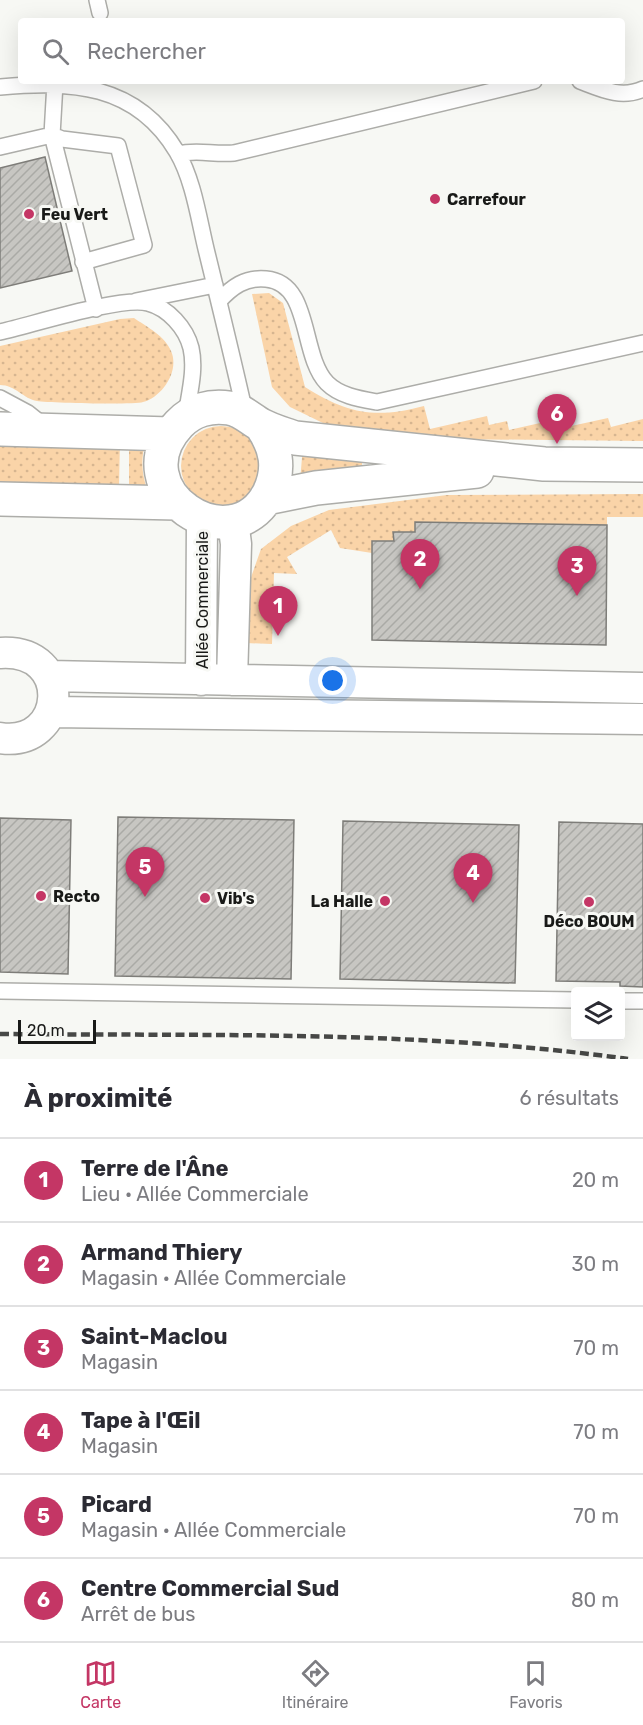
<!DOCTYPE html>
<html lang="fr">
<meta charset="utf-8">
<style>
:root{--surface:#fff;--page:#f2f2f3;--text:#2b2b33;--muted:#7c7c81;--line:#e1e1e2;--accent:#c43665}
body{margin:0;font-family:Rubik,sans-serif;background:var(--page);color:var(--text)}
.controls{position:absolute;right:18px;bottom:18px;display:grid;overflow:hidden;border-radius:6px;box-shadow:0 6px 24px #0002}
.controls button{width:54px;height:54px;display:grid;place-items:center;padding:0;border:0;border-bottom:2px solid var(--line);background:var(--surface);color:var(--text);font:30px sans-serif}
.scale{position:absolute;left:18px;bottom:15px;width:78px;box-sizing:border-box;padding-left:6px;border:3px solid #191a18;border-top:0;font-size:16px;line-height:21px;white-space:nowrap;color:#191a18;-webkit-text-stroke:4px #f7f8f4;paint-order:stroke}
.you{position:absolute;left:333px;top:681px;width:21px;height:21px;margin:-15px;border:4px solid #fff;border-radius:50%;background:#1a73e8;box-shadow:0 0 0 9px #1a73e833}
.badge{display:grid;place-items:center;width:39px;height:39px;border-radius:50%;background:var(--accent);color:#fff;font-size:20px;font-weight:700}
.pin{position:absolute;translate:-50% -50px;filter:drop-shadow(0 2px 3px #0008)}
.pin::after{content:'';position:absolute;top:32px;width:21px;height:18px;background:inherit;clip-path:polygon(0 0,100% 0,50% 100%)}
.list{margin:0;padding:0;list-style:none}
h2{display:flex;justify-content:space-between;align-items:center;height:78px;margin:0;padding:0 24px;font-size:26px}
h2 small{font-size:20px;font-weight:400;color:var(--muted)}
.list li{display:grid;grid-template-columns:39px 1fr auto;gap:18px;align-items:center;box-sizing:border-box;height:84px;padding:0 24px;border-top:2px solid var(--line)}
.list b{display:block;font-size:22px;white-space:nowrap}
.list p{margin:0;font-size:20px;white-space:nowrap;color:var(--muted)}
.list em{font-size:20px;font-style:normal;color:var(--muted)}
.icon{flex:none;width:33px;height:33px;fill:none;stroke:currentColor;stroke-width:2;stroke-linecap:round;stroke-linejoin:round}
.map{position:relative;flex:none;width:643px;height:1059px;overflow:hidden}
.search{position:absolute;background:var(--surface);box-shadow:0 6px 24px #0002;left:18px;right:18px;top:18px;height:66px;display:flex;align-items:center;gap:15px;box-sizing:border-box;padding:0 21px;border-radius:6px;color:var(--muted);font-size:22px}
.sheet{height:582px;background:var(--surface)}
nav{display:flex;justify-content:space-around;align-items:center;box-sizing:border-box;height:84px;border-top:2px solid var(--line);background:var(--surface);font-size:16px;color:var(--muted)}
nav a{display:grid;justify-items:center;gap:3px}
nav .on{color:var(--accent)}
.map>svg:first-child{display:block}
.grass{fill:url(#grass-dots)}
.building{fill:url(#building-hatch);stroke:#7e7d79;stroke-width:1.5}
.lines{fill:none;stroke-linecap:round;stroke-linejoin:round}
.service-casing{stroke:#adada9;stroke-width:18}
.minor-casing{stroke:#adada9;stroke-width:33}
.secondary-casing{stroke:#adada9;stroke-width:36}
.service{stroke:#fff;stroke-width:15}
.minor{stroke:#fff;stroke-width:30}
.secondary{stroke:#fff;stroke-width:33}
.rail{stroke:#474846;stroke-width:4.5;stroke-dasharray:9 4.5;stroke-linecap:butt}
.poi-dot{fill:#c43665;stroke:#f7f8f4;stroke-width:2}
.labels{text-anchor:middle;stroke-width:6;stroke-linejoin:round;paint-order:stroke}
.poi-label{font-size:16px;font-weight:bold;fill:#191a18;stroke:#f7f8f4;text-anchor:start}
.street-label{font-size:16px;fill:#191a18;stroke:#f7f8f4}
</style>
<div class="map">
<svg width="643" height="1059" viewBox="0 0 643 1059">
<defs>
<pattern id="grass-dots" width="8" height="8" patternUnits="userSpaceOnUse" patternTransform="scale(1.5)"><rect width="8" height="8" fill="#fad4a8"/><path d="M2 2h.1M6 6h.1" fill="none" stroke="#d6b590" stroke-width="1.8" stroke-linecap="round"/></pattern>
<pattern id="building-hatch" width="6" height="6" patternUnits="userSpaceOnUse" patternTransform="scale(1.5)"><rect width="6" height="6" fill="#c7c6c2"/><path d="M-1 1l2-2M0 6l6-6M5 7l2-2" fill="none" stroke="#aaaaa6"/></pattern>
</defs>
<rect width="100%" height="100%" fill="#f7f8f4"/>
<path class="grass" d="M269,293L283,303L305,387C348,414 375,419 424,406L430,429L487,416L489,425L507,421L509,430L549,421L553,430L608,418L611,427L643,419V441L448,439L327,425L290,407L272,387L252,294Z
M134,318C147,327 165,336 171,351C180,371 162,397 143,402C135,405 48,403 37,401C24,399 15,385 0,385V346L120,319Z
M181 466a40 40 0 1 1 80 0a40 40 0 1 1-80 0Z
M129,437L146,439C141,458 141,471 147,489L129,490Z
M0,438L120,439L119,488L0,486Z
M303,445L362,458V468L300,482Z
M643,494V517H607V525L415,522V532H394V541H372V553L340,548L331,530L287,557L297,574L274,573L272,644L246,643L249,583L261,549L291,526L329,510L447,495Z"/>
<path class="building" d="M45,157L72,271L0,288V168Z
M415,522L607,525L606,645L372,640V541H394L393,532H415Z
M118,817L294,820L291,979L115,976Z
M0,818L71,820L68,974L0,972Z
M343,821L519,825L515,983L340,979Z
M559,822L643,824V987L620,986V982L556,981Z"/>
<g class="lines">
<defs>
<path id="service" d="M97,0L100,13
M580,81C601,89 621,99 643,89
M55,83L52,135L96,309
M0,87C70,81 136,83 177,152C194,181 199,221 207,253C220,306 233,360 245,413
M0,147L52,135L62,139L118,146L144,245L83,262
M178,154C197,149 214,155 234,153L534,81
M136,301L215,285
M219,301C232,287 245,277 266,279C312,283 300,355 327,383C340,396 360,399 377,402L643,343
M0,332C32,325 121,296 148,303C168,308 186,328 191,348C196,370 189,394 186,416
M0,398L28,413L43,425
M0,991L576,1000
M620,1001H643"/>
<path id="minor" d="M0,653C75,648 67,748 0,738
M49,676L643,688
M201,680L202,520
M232,680L236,544L233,521
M51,712L643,719"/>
<path id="secondary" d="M261,425C276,447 281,468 269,493C232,565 117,490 179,424C192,410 211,405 229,408C242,410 250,419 261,425C272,431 284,434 295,438L544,464L643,465
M0,429L170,434
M266,498L316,488L477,471
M0,499L176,503"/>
</defs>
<use href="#service" class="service-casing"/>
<use href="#minor" class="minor-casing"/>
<use href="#secondary" class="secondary-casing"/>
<use href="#service" class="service"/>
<use href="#minor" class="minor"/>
<use href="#secondary" class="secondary"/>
<path class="rail" d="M0,1034C209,1036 421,1030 628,1059"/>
</g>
<g class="poi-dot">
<circle cx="435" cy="199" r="6"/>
<circle cx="29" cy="214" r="6"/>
<circle cx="41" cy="896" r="6"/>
<circle cx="205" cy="898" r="6"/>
<circle cx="385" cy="901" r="6"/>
<circle cx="589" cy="902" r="6"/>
</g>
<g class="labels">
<g class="poi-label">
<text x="447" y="205">Carrefour</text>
<text x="41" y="220">Feu Vert</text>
<text x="53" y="902">Recto</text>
<text x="217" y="904">Vib's</text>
<text x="373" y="907" text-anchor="end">La Halle</text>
<text x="589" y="927" text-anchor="middle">Déco BOUM</text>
</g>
<g class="street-label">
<text transform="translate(202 600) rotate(-90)" y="6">Allée Commerciale</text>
</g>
</g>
</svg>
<div class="controls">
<button><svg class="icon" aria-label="layers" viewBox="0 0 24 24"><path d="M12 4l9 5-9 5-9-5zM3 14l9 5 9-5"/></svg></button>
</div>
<div class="scale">20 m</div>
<div class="you"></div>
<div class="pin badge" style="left:278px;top:636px">1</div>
<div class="pin badge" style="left:420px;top:589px">2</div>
<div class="pin badge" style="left:577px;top:596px">3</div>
<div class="pin badge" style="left:473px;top:903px">4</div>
<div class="pin badge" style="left:145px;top:897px">5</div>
<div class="pin badge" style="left:557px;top:444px">6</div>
<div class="search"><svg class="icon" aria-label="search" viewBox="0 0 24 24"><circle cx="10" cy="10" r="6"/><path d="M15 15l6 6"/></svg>Rechercher</div>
</div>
<section class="sheet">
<h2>À proximité<small>6 résultats</small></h2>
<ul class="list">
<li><span class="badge">1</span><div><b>Terre de l'Âne</b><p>Lieu · Allée Commerciale</p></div><em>20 m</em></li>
<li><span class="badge">2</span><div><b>Armand Thiery</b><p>Magasin · Allée Commerciale</p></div><em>30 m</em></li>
<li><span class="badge">3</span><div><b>Saint-Maclou</b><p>Magasin</p></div><em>70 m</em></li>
<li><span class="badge">4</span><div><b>Tape à l'Œil</b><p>Magasin</p></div><em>70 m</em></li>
<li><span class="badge">5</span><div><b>Picard</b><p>Magasin · Allée Commerciale</p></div><em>70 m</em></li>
<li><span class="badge">6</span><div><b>Centre Commercial Sud</b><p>Arrêt de bus</p></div><em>80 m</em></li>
</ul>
</section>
<nav>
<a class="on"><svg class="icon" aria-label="map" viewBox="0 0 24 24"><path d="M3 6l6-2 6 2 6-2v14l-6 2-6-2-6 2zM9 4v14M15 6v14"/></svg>Carte</a>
<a><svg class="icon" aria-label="directions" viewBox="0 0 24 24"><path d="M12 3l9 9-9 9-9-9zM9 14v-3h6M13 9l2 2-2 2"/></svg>Itinéraire</a>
<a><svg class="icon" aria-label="saved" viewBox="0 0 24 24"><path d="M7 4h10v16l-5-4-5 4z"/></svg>Favoris</a>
</nav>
